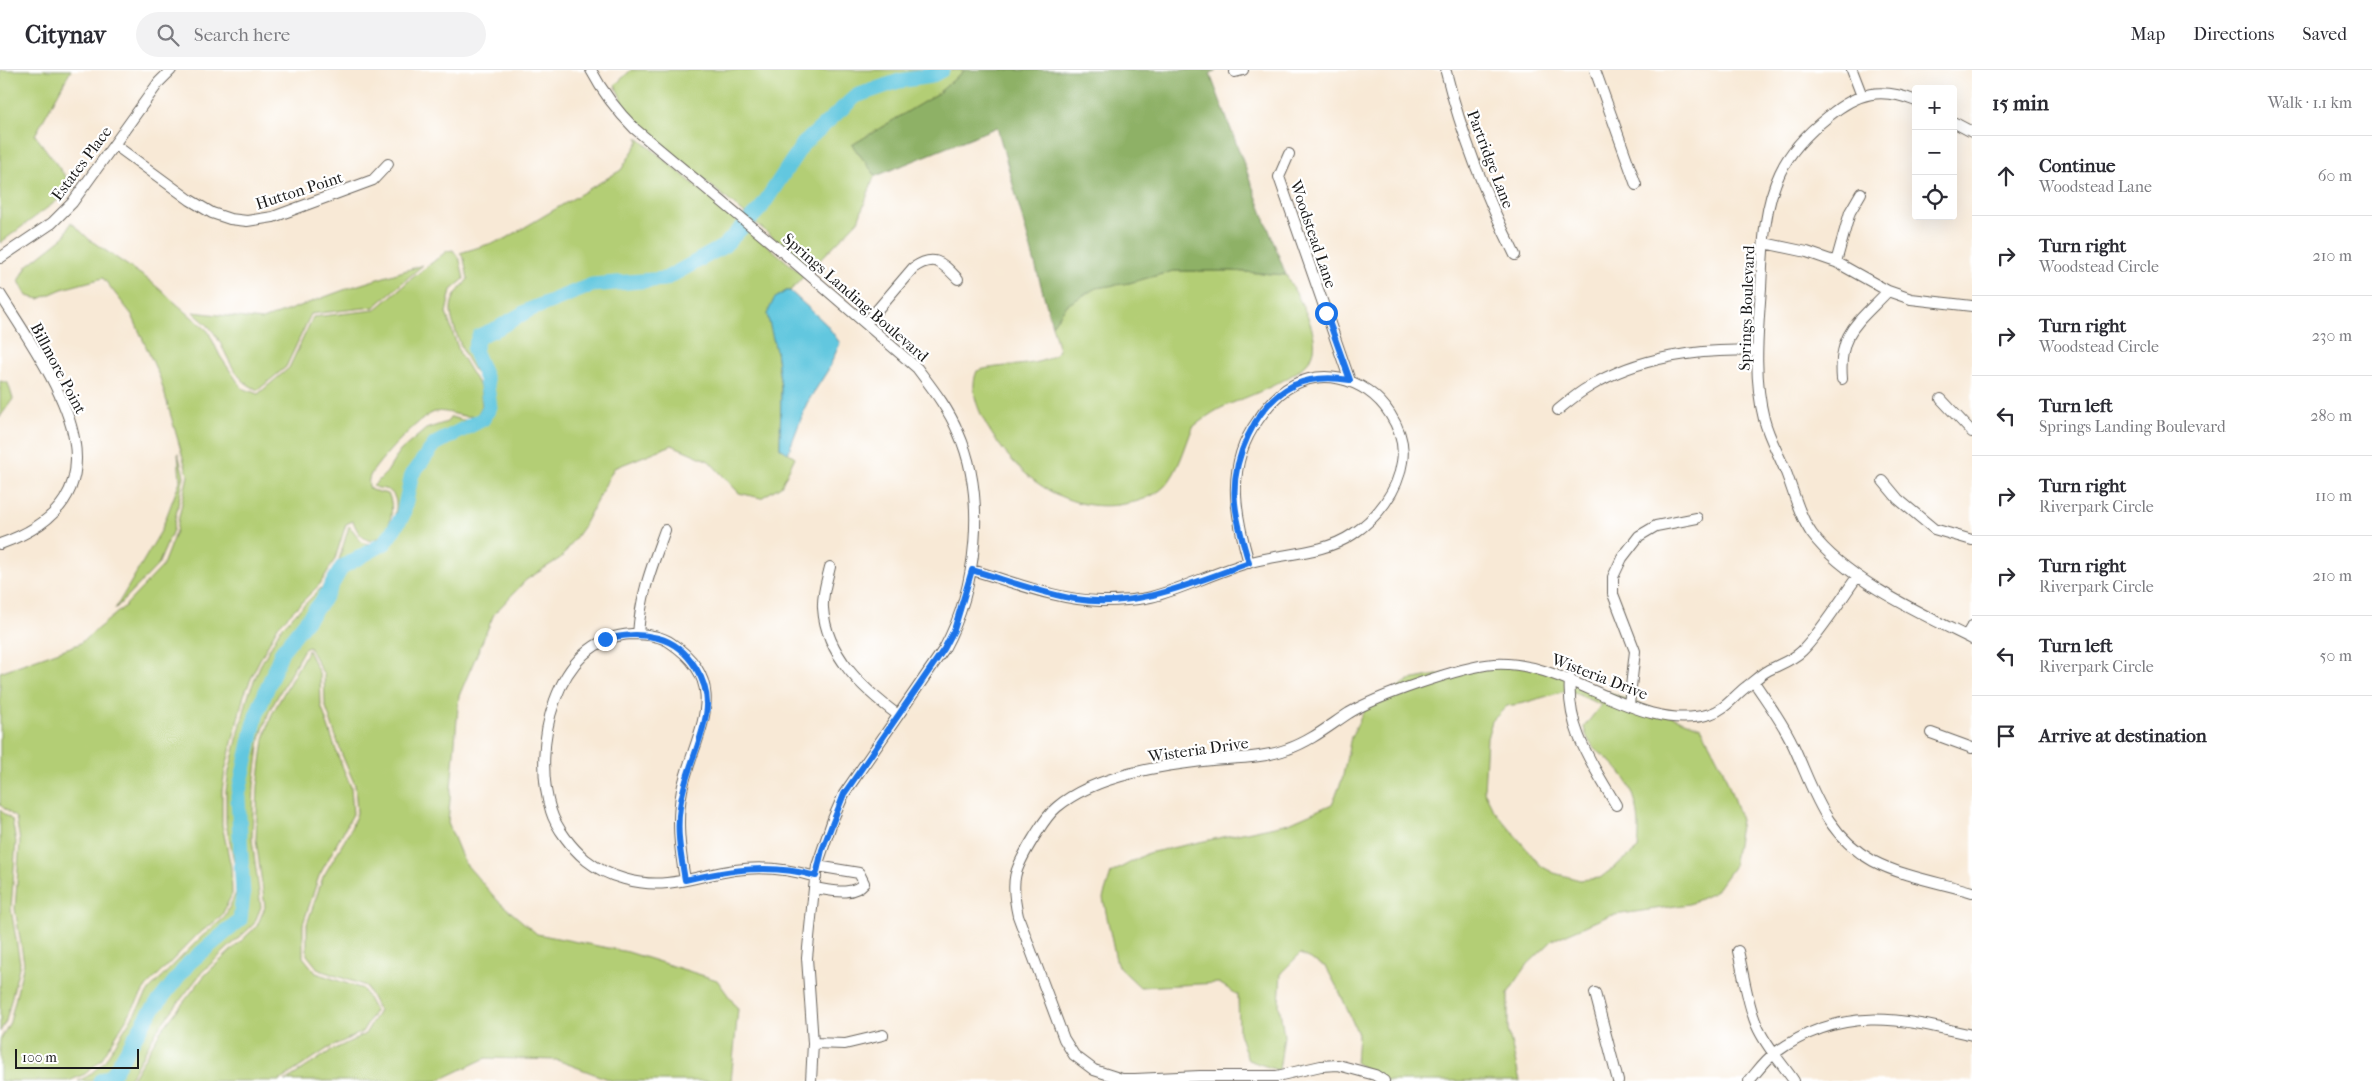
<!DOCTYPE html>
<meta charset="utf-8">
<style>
:root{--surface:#fff;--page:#f2f2f3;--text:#2b2b33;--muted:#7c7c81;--line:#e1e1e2}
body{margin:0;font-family:"IM FELL French Canon",serif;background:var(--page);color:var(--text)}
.controls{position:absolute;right:15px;top:15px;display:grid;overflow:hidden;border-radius:5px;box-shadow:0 5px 20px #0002}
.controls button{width:45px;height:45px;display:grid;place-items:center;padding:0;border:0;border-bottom:1px solid var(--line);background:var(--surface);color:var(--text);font:25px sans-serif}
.scale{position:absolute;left:15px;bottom:12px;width:124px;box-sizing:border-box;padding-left:5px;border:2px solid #1c1c1c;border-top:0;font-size:14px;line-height:18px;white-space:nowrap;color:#1c1c1c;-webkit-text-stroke:4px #fff;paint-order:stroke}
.stop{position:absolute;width:15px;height:15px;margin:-11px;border:4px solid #1a73e8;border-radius:50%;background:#fff}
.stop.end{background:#1a73e8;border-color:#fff;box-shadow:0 1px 5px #0008}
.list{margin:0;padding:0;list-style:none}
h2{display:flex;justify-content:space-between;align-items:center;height:65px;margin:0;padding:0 20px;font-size:21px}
h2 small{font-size:16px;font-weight:400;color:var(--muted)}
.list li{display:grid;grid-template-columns:32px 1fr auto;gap:15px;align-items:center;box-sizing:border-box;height:80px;padding:0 20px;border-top:1px solid var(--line)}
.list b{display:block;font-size:19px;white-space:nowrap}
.list p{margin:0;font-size:16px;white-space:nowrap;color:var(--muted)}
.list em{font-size:16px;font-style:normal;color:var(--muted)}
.icon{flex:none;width:28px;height:28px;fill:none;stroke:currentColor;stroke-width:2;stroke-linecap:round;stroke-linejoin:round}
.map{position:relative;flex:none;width:1972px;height:1011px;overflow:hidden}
header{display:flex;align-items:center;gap:30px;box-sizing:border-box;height:70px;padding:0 25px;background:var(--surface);border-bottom:1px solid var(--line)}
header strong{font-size:24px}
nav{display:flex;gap:28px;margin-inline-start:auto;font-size:18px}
.search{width:350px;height:45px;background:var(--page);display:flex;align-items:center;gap:12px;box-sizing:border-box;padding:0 18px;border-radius:28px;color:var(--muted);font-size:19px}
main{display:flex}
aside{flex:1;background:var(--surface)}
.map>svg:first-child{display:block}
.green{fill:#b3ce74;stroke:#687548;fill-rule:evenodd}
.forest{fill:#8eb166;stroke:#556641}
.water{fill:#62c7df;stroke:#3f727e}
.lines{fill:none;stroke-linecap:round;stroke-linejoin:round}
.river{stroke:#62c7df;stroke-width:15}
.street-casing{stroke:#69645d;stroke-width:12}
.street{stroke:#fff;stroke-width:10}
.route{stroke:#1a73e8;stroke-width:6}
.labels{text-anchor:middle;stroke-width:4.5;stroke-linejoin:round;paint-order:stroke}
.street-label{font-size:16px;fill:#1c1c1c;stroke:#fff}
</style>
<header>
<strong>Citynav</strong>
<div class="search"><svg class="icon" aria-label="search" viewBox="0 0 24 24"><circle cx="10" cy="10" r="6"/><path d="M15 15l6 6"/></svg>Search here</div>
<nav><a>Map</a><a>Directions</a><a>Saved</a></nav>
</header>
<main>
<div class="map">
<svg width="1972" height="1011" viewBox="0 0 1972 1011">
<rect width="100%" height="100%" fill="#fff"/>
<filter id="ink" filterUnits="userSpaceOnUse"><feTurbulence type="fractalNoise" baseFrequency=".02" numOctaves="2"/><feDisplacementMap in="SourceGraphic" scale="10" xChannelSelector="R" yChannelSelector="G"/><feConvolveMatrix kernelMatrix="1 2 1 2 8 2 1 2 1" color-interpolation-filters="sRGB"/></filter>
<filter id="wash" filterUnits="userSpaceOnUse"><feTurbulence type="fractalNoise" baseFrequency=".0096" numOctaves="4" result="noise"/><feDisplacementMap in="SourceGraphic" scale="20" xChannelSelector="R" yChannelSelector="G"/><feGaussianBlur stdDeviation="1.12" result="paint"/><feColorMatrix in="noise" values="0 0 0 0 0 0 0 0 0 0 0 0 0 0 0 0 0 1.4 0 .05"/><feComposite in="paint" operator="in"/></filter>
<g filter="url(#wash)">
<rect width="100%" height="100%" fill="#f8e9d6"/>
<path class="green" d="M0,0H71L35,65L74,118L0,173Z
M631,0H965L937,24L852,75L876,106L874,107L858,151L811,199L630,48L615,15Z
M637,67L804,206L790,221H786L776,281L781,317L780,377L795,387L781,416L761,428L739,423L709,391L672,375L614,398L583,457L562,487L526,510L494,544L459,626L448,753L464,792L498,831L537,864L628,882L717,910L738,939L731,1011H613L557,990L486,988L437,1011H285L329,982L365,964L379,941L366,916L319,900L307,885V854L323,807L349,763L357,743L355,715L342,685L325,634L324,605L309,577L304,579L269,642L260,669L254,716L252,769L261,837L254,854L202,902L157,960L131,1006L125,1011H78L88,1006L104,992L150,919L200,868L224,848L236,823L235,796L226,754V721L229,701L248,626L260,596L281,558L324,515L339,490L349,456C363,470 358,480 384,469C391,458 403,433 391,422C387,418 378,419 373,416L387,402L400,381L426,359L447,352L451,347C463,350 476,355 483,342C495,321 472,302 464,283C460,274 451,251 451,242C450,226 460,220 468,209L464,189L460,183L505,169L621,100L639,71Z
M71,152L90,170L149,210L208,261L220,286L242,318L258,324L289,298L313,247L375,240L411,209L447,181L453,180L460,190L464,209L451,220L446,243L460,284L480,317L482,336L477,345C463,350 449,339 435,342C421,345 377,392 370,406C368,411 368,416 371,420L388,424C395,434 391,458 382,466C379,468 374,469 370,471C360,467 357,461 353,451L346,454L335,489L320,514L278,556L257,595L244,625L225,701L222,721V755L231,797L232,824L221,847L197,865L146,917L101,990L85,1004L69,1011H0V970L10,952L24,893L15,839L20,771L16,748L0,735V602L79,574L124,537L162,497L176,461L188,405L160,308L132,245L103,208L62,219L39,229L27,226L19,211L27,196L65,166Z
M423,195L374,237L311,244L286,297L258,320C229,308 228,279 211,259C206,253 199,248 193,242L262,250L352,217Z
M1173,201H1232L1286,205C1296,224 1318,258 1314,280C1309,307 1244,327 1221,338C1211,343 1202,350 1193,357C1185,376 1179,401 1165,416C1154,427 1138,432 1124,434C1064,445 1015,404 987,356C978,340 969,319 977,301C998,293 1047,299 1059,280L1052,255L1067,235L1096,217L1129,213Z
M0,311L8,313L13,329L0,347Z
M178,383L184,406L173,460L158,495L115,539L161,461L180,411Z
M308,580L320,605L321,635L338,686L351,717L353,744L319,806L303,854V887L316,903L363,919L375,941L362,962L327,979L279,1011H131L160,962L205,905L257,856L265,837L256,769L258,716L264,669L272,644Z
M1528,592L1701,657L1723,699L1741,750L1733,797L1715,822L1689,834L1608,846L1553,870L1528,894L1508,923V960L1520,1011H1385L1356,993L1358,964L1340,923L1326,897L1300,884L1281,903L1279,934L1284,966L1279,1000H1277L1248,990L1239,963L1238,925L1219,913L1140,917L1117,895L1103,828L1111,803L1148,783L1289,753L1332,734L1342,710L1351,667L1365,639L1409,610L1494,595ZM1568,620L1601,635L1584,657C1589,681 1603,682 1617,698C1638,721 1641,750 1638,779L1600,808L1580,810L1554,803L1541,796L1493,739L1484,721L1487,668L1492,651L1507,636L1524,633Z
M0,740L12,750L16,772L11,839L20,893L6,951L0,962Z"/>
<path class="forest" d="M965,0H1216L1210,4L1286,205L1232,201H1173L1129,213L1096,218L1067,235L1052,255L997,57L876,106L852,75L937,24Z"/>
<path class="water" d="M786,221H790L826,254L840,273L828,300L807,333L788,383L780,378L781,317L776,281L767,244L774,229Z"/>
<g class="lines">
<path class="river" d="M100,1011L112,1005L149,944L189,893L240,850L243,826L238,726L256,646L282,581L323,530L342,497L385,473L403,445L412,404L435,374L483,349L490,337L486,309L474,280L479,266L498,258L529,240L592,215L665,209L724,176L761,138L803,74L856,26L899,11L931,6L942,0"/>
</g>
</g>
<g filter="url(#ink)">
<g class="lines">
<defs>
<path id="street" d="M591,0C603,23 617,41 635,59L786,185L917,298C932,318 948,338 958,362C987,427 977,518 944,579L844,724L833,749L817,796L814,818L807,888L813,973L811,1011
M1595,0L1636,115
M1852,0L1862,26
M1235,2L1243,0
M1446,2C1462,66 1485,125 1515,185
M1916,31C1881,17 1858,22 1829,46C1810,61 1790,81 1780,103C1763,139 1763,179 1761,218C1758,261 1753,306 1764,349C1769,369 1780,386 1787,405C1794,424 1800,447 1812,464C1845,509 1922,544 1972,569
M1953,52L1972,62
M115,75L190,130L212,143L230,149L247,151L273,147L373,110L388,94
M1289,84L1279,107L1350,311
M1764,173L1807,182L1836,192L1888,221L1911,229L1972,236
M0,188L52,153L72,133L159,12L171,0
M1836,192L1850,142L1861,123
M0,224C51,305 142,424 0,474
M866,253L913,198C935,183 942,193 958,209
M1842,309C1838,262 1858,253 1888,221
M1941,329L1972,362
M1558,340C1568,332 1578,323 1589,317C1637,287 1702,278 1757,281
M1883,411L1898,429L1934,459L1972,470
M830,497C827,510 822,524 823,538C826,585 863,619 898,645
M972,500C1014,512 1056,530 1100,531C1117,531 1134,531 1151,527C1185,518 1217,501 1251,492C1285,483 1324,484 1353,464C1377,448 1398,421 1402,392C1405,375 1399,358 1390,344C1366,306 1315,294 1280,324C1271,332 1264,341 1258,350C1225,395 1235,444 1249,493
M638,564C641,523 651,499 665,460
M1966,566L1972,556
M1570,609C1566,659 1592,693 1616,735
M1754,612C1768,633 1784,654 1794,677C1815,723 1825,764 1873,791C1901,806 1941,813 1972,822
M1629,635L1635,581L1613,524V507L1622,488L1639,466L1656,456L1697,448
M1931,663L1972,678
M685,810C680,780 676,751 682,720C693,666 735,616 671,573C661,566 644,564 632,564C554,568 531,679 551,741C556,758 572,778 586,790C607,807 640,816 667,813C690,811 712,803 735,800C763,796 789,799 816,807
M814,818C830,820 852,827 864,813L859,803L817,796
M1738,881C1744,906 1747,933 1757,956C1766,977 1782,993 1794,1011
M1595,923L1618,1011
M813,973L845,974L883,965
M1384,1011L1375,1005L1338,995L1321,996L1277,1006H1200L1135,1009H1122L1094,1000L1074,985L1064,969L1018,846C1010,810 1014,800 1033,769C1040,758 1046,746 1057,737C1095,705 1164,695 1212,690C1237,688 1264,688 1288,679C1311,671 1329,656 1349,643C1377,626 1463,596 1494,594C1569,589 1637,665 1710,644C1726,639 1734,626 1746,617C1753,612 1760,605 1767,601C1778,595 1793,590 1802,581C1821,562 1841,529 1857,507
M1749,1011C1757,1002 1765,990 1775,983C1841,935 1899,948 1972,965"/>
</defs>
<use href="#street" class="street-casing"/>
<use href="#street" class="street"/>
</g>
</g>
<g class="lines" filter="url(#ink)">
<path class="route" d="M605,569C623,565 639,563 658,568C689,576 712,614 706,645C700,677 684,705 680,737C676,762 681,786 685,810C729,800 771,793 816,806L822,780L844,724L944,579L954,560L972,500C1006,510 1040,523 1075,529C1136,539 1193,513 1249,493C1243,473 1237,453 1235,433C1231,391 1254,335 1294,315C1312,307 1331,307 1350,310L1326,243"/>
</g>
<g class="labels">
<g class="street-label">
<text transform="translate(1491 89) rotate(69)" y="6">Partridge Lane</text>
<text transform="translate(81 93) rotate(-53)" y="6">Estates Place</text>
<text transform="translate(299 120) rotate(-18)" y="6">Hutton Point</text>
<text transform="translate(1314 164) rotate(71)" y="6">Woodstead Lane</text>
<text transform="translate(856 227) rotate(41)" y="6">Springs Landing Boulevard</text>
<text transform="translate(1746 238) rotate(-88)" y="6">Springs Boulevard</text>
<text transform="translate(59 298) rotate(62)" y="6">Billmore Point</text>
<text transform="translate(1600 606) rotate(21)" y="6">Wisteria Drive</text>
<text transform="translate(1198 679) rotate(-8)" y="6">Wisteria Drive</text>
</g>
</g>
</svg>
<div class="controls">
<button>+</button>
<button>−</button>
<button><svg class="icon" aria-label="locate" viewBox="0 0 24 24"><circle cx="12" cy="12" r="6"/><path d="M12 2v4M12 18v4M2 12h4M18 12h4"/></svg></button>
</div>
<div class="scale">100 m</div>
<div class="stop" style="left:1326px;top:243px"></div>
<div class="stop end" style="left:605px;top:569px"></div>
</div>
<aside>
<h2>15 min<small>Walk · 1.1 km</small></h2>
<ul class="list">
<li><svg class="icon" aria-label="ahead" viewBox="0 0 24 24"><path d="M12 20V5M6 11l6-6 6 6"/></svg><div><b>Continue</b><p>Woodstead Lane</p></div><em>60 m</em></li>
<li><svg class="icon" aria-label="right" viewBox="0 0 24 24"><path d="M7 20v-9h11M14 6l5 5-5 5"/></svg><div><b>Turn right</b><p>Woodstead Circle</p></div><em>210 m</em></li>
<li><svg class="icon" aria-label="right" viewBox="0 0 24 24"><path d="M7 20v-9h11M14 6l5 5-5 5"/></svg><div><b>Turn right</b><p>Woodstead Circle</p></div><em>230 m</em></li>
<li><svg class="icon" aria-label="left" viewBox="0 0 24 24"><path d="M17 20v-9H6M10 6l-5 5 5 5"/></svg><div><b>Turn left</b><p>Springs Landing Boulevard</p></div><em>280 m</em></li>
<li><svg class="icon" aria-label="right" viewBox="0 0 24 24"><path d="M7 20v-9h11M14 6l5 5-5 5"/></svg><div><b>Turn right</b><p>Riverpark Circle</p></div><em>110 m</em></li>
<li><svg class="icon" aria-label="right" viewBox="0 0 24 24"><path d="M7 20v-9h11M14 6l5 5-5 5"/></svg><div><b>Turn right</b><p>Riverpark Circle</p></div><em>210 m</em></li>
<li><svg class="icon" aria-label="left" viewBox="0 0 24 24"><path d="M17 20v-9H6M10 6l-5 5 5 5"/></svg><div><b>Turn left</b><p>Riverpark Circle</p></div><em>50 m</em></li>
<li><svg class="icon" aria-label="arrive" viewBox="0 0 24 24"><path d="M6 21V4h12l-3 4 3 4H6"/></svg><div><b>Arrive at destination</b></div></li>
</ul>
</aside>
</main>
